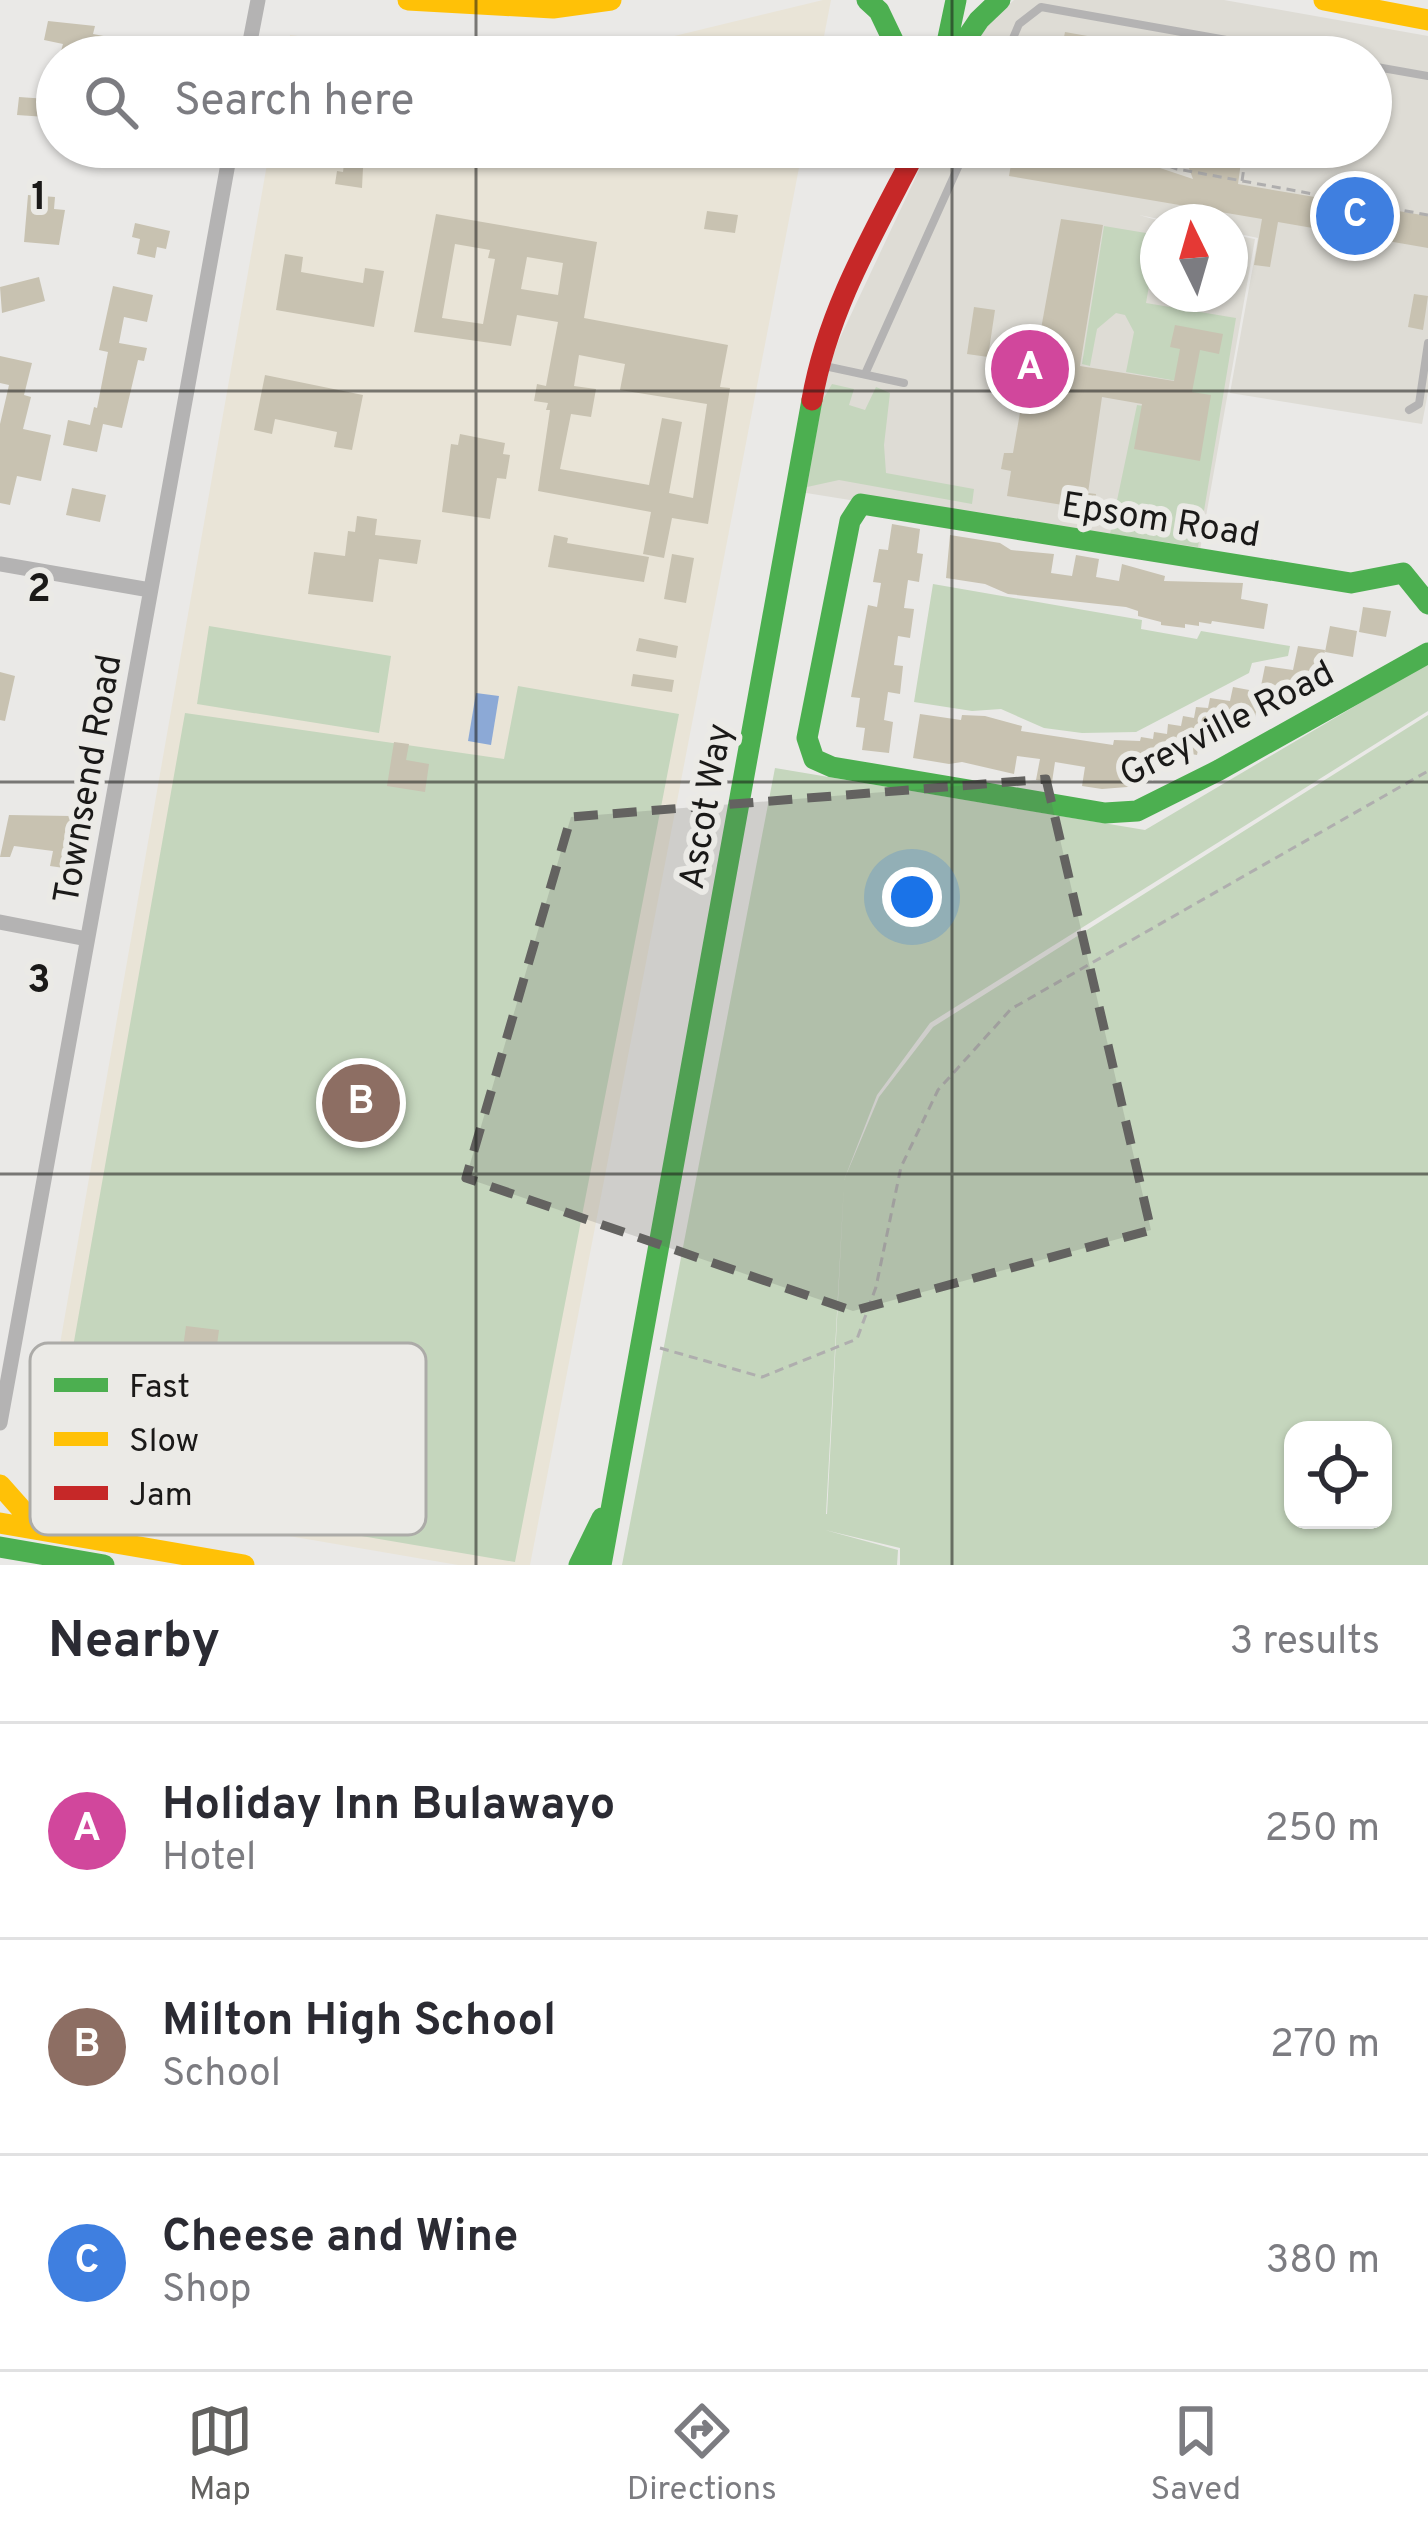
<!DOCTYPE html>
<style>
:root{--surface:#fff;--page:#f7f7f7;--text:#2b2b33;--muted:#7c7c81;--line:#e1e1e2;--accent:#636260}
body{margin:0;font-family:Overpass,sans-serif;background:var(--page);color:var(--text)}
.controls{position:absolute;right:36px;bottom:36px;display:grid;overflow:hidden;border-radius:24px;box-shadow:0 3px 9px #0004}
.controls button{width:108px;height:108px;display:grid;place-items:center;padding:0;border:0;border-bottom:3px solid var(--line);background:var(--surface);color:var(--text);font:60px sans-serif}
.compass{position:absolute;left:1140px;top:204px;width:108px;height:108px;border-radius:50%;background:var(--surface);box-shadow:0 3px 9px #0004;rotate:355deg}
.you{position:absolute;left:912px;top:897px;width:42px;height:42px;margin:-30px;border:9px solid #fff;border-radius:50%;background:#1a73e8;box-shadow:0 0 0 18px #1a73e833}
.badge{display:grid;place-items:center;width:78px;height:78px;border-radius:50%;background:var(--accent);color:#fff;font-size:39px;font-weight:700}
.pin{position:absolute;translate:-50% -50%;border:6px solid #fff;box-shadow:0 3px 12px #0006}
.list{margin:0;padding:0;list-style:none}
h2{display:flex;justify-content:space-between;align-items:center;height:156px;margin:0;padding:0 48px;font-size:51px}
h2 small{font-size:39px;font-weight:400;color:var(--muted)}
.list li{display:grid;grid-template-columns:78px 1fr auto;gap:36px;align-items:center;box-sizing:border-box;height:216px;padding:0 48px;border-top:3px solid var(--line)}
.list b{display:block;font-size:45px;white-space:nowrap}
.list p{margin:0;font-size:39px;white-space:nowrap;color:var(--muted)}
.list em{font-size:39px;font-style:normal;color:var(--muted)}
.icon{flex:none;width:66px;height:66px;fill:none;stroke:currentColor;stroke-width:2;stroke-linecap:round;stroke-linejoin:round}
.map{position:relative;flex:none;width:1428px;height:1565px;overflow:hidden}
.search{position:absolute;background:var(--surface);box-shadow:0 3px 9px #0004;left:36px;right:36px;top:36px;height:132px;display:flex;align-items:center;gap:30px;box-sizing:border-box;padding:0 42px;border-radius:66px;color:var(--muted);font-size:45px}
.sheet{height:804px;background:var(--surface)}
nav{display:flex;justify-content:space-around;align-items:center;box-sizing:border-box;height:168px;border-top:3px solid var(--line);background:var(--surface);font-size:33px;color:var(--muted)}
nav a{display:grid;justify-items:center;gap:6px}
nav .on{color:var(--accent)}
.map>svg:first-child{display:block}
.built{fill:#dedcd5}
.education{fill:#e9e4d7}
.green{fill:#c5d6bd;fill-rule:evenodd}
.water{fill:#8ca9d6}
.building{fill:#c8c2b1;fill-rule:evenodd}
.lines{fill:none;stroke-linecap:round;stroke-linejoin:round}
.path{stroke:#afaeae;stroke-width:3;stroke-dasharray:9 6;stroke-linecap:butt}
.lane{stroke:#b4b3b3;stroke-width:8}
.street{stroke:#b4b3b3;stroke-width:15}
.fast{stroke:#4caf50;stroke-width:21}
.slow{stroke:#ffc107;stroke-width:21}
.jam{stroke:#c62828;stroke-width:21}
.marked{fill:#636260;fill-opacity:0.2;stroke:#636260;stroke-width:9;stroke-dasharray:24 15;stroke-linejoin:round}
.grid{fill:none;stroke:#1a1918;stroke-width:3;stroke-opacity:0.55}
.labels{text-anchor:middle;stroke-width:12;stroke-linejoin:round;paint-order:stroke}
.street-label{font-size:36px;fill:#1a1918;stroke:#ebeae6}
.key{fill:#ebeae6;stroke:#acaba8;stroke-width:3}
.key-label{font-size:33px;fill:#1a1918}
.grid-label{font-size:39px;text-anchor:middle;font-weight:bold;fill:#1a1918;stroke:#ebeae6;stroke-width:12;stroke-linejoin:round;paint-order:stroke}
</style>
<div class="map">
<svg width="1428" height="1565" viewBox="0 0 1428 1565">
<rect width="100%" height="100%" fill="#eae9e7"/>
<path class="built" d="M1224,0L1428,36V392L1422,424L1230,393L1258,238L1230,232V222H1174L1139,215L1164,222H1158V294H1230V234L1255,239L1199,556L800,492L819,397L838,342L930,147H1371V57H969L987,25L1014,0Z"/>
<path class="education" d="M823,0H831L820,57H588Z
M290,35L464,57H286Z
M270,147H803L530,1565H458L34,1492Z"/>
<path class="green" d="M1104,226L1158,235L1146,303L1236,318L1198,547L1110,534L1137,405L1151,407L1177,381L1126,372L1134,332L1125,315L1116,313L1097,329L1090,366L1082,364Z
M832,384L854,389L849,405L865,410L876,387L890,393L884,445L886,473L974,489L972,504L839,480L807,487L822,401Z
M933,584L1142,620L1141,629L1197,639L1201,631L1290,646L1288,656L1252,663L1249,673L1136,732L1082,733L1044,728L1001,709L972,711L914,702Z
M209,626L391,656L379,733L197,704Z
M1428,663V711L930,1023L877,1095L844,1180L879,1097L933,1027L1428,715V1565H900V1548L825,1530L898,1550L897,1565H622L775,768L1145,830ZM844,1184L827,1514H826ZM1293,1430H1383V1520H1293Z
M518,686L679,714L515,1562L49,1483L185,713L504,759Z"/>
<path class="water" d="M476,693L499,696L491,745L468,741Z"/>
<path class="building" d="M48,21L95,26L93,34L135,42L132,57H79L61,51L63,44L44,40Z
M1065,32L1172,51V57H1060Z
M19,97L47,99L46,117L17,115Z
M346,147H364L362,188L335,184L337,171L343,172Z
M1014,147H1141L1157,167L1193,179L1181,147H1243L1238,184L1428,216V248L1278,222L1270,267L1254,265L1262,219L1009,176Z
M28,195L55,197L54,209L65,210L59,245L24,242Z
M707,211L738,215L735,233L704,229Z
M436,214L597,242L584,318L728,345L720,387L730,388L708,524L672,518L664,558L643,554L651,512L538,491L550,410H546L548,403L534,401L537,384L546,386L558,322L517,315L511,346L414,332ZM455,244L490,250L488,258L495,259L483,324L442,318ZM527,257L563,263L558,295L521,289ZM579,355L625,364L620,390L707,404L693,498L669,493L682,422L662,418L649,485L560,469L571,414L591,417L596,389L574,386Z
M1061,219L1103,225L1080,366L1174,381L1180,349L1170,347L1175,325L1223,334L1219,354L1200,350L1192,392L1211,395L1200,461L1134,449L1142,404L1102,397L1088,493L1096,494L1094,510L1007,496L1011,471L1001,469L1004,453H1013L1027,372L1033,373Z
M135,223L170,231L166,249L157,247L155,258L137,254L140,239L132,237Z
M285,254L303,257L301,272L363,283L365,268L384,271L374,327L276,310Z
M39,277L45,301L2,313L0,287Z
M113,286L153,295L147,322L124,317L119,343L147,348L144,361L138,360L122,428L103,424L97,452L63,445L68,420L90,425L94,407L97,408L108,352L99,350Z
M1414,294L1428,296L1423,330L1408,327Z
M974,307L995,310L988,357L967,354Z
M0,356L32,363L24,395L31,397L23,429L51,435L41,481L17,476L10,505L0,503V424L9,385L0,383Z
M265,375L363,395L352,450L334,447L337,432L275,419L272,434L254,430Z
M460,434L505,443L503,454L510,455L506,479L497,478L490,519L442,512L451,444L458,445Z
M72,488L106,495L100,522L66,515Z
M357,516L377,519L375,535L421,540L417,564L379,559L373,602L308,594L314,552L345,556L348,531L355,532Z
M892,524L920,529L917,553L923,554L919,582L908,580L904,608L914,609L910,638L898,636L894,665L903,666L900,694L888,692L884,720L893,722L889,753L862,750L865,728L856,727L860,698L851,697L868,605L877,607L881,583L873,582L879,549L888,550Z
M554,535L568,538L567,543L649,557L644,582L548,567Z
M950,535L1000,543L1011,550L1054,554L1051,573L1072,576L1076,555L1099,559L1096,577L1119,581L1122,564L1165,576L1164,581L1243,583L1241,599L1268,604L1264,629L1212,621L1211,624L1199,622V626L1185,624V628L1161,625V622L1138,616V611L1126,607L1008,594L985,584L946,578Z
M672,554L694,558L686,603L664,599Z
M1363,607L1391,611L1386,637L1359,632Z
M1330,626L1357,631L1353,657L1325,652Z
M639,638L678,646L676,658L636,651Z
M1298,646L1325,650L1321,676L1305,673L1301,693L1289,690L1288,696L1260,691L1265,666L1293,670Z
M0,672L15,676L5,721L0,720Z
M633,674L674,680L672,692L631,686Z
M1233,687L1260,692L1255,717L1220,711L1211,747L1199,745L1197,755L1185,753L1183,761L1150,756L1149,763L1144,762L1140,786L1102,789L1082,786L1085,767L1055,762L1052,782L1036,780L1040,759L1017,756L1014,774L962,762L949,764L913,758L920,714L961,720L962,715L985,716L1022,726L1021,731L1113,745L1114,740L1140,741L1141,737L1153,739L1154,732L1167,734L1168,724L1181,726L1183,716L1194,718L1196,707L1208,708L1210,698L1230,701Z
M394,742L409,744L406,760L429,764L425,792L387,786Z
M9,815L71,816L64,868L50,866L53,851L14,846L10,857H0Z
M186,1326L219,1330L215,1360L182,1355Z"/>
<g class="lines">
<path class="path" d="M1147,147L1160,163L1177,169L1428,215
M1242,181L1247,147
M660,1348L762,1377L857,1339L876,1287L901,1167L938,1090L1011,1009L1428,771"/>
<path class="lane" d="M1005,57L1019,24L1041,7L1322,57
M1371,66L1428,76
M820,365L904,383
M865,374L967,147
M1409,410L1419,404L1428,343"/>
<path class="street" d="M247,57L258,0
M0,564L150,590
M0,922L87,939
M0,1423L231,147"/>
<path class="fast" d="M867,0L879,11L901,57
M944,57L956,0
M954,57L979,20L1000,0
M914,147L915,157
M1428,604L1403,573L1351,583L861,504L850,521L807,738L814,759L832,767L1105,813L1137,811L1219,770L1428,653
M0,1547L104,1565
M579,1565L602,1518
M601,1565L812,400"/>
<path class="slow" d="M408,0L553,8L611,0
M1324,0L1428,20
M0,1485L39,1529
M0,1523L244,1565"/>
<path class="jam" d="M812,400C828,308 876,229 918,147"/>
</g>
<path class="marked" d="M1046,779L1151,1230L853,1311L466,1178L571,817Z"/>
<path class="grid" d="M476,0V57M952,0V57M476,147V1565M952,147V1565M0,391H1428M0,782H1428M0,1174H1428"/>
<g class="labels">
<g class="street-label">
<text transform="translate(1161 518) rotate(9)" y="13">Epsom Road</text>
<text transform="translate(1226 722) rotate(-27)" y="13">Greyville Road</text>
<text transform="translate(86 779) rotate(-80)" y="13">Townsend Road</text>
<text transform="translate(704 806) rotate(-80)" y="13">Ascot Way</text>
</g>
</g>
<rect x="30" y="1343" width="396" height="192" rx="18" class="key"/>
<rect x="54" y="1378" width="54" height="14" fill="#4caf50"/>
<rect x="54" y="1432" width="54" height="14" fill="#ffc107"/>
<rect x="54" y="1486" width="54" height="14" fill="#c62828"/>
<g class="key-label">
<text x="129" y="1397">Fast</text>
<text x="129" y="1451">Slow</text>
<text x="129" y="1505">Jam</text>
</g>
<g class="grid-label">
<text x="39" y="209">1</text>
<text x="39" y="601">2</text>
<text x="39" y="992">3</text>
</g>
</svg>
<div class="controls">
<button><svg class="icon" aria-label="locate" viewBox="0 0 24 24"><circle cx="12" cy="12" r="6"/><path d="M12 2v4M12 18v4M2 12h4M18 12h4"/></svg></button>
</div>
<svg class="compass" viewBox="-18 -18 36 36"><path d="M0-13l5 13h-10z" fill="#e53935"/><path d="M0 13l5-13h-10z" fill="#7c7c81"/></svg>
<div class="you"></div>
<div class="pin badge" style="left:1030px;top:369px;background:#d1479c">A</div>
<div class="pin badge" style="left:361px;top:1103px;background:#8d6e63">B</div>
<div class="pin badge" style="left:1355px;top:216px;background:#3f7fe0">C</div>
<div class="search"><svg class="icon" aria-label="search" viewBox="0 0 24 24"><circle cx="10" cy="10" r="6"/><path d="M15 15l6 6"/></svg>Search here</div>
</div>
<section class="sheet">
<h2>Nearby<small>3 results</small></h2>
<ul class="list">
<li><span class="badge" style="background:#d1479c">A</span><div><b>Holiday Inn Bulawayo</b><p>Hotel</p></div><em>250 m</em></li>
<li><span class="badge" style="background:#8d6e63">B</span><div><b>Milton High School</b><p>School</p></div><em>270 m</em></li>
<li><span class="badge" style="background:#3f7fe0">C</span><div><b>Cheese and Wine</b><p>Shop</p></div><em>380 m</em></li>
</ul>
</section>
<nav>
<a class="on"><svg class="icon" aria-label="map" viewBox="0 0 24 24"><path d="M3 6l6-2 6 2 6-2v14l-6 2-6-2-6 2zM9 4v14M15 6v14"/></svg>Map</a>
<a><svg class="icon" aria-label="directions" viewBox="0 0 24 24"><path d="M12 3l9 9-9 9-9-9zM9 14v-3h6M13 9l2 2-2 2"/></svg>Directions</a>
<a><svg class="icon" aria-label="saved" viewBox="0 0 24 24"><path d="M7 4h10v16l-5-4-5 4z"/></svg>Saved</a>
</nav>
